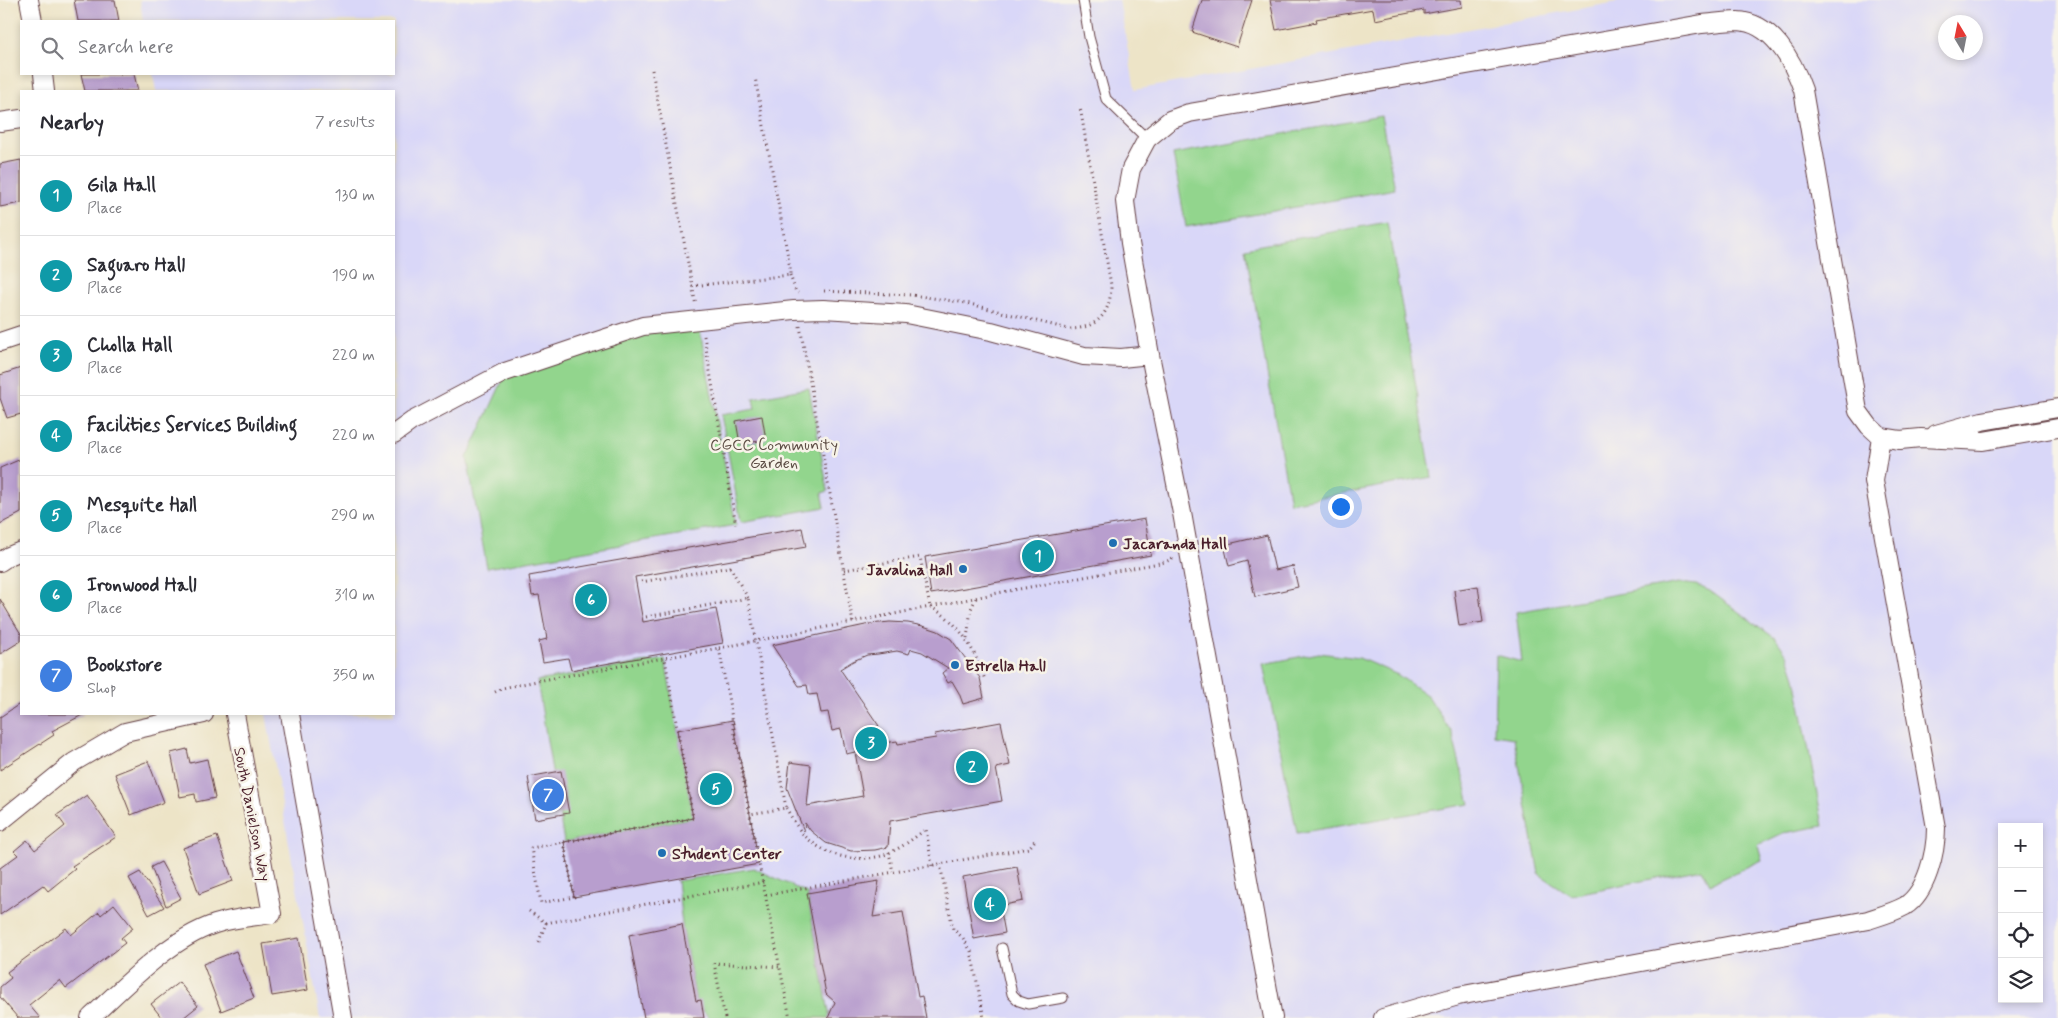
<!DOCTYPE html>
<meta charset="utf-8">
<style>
:root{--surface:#fff;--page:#f7f7f7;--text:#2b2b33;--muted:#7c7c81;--line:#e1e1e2;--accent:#b45309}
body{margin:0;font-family:Mynerve,sans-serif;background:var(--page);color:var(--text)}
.controls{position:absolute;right:15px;bottom:15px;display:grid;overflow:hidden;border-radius:0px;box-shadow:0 2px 8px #0003}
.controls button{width:45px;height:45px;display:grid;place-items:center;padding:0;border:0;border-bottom:1px solid var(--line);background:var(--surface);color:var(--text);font:25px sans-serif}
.compass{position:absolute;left:1938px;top:15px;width:45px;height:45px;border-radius:50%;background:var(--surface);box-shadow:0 2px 8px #0003;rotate:350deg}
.you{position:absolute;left:1340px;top:506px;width:18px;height:18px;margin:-12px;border:4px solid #fff;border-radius:50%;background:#1a73e8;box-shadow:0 0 0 8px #1a73e833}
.badge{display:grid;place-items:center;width:32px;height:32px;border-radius:50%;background:var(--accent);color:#fff;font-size:16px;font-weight:700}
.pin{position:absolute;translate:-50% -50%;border:2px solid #fff;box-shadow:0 1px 5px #0006}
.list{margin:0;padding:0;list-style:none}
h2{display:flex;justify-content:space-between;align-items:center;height:65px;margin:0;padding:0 20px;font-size:21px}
h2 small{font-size:16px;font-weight:400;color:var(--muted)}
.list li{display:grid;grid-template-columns:32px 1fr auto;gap:15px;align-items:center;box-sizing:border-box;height:80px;padding:0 20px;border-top:1px solid var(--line)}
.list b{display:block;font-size:19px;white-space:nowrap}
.list p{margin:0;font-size:16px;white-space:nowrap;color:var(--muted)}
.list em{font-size:16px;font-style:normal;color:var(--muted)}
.icon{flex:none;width:28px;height:28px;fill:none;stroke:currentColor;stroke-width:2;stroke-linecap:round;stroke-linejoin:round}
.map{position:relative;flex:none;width:2058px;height:1018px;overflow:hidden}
.search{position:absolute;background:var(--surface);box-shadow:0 2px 8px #0003;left:20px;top:20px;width:375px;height:55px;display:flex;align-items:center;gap:12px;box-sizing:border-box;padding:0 18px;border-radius:0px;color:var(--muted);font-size:19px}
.panel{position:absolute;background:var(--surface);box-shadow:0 2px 8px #0003;left:20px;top:90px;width:375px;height:625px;border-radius:0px}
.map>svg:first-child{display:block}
.built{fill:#d9d7f8;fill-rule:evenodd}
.green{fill:#92d58d;stroke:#6e7a5c}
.building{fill:#b89ece}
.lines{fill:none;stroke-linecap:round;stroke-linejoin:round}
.lane-casing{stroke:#623d42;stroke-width:11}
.street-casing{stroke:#623d42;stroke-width:20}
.path{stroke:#623d42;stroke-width:3;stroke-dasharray:1 4;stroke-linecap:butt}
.lane{stroke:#fff;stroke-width:9}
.street{stroke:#fff;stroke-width:18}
.poi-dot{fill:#1f6fb2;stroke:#f7f3e8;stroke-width:2}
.labels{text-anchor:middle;stroke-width:5;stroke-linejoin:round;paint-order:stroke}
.park-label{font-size:16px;fill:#5c4c44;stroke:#f7f3e8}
.poi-label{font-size:16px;font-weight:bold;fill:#4a1f2b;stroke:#f7f3e8;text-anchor:start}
.street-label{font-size:16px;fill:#4a1f2b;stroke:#f7f3e8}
</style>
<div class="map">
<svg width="2058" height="1018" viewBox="0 0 2058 1018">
<rect width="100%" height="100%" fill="#f7f3e8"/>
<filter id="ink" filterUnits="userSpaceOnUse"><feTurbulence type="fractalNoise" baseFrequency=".02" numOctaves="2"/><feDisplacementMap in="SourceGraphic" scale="10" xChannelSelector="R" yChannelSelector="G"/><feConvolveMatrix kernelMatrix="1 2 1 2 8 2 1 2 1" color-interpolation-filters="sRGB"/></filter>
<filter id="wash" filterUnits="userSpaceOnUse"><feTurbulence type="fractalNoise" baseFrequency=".0096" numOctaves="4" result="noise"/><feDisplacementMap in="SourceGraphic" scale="20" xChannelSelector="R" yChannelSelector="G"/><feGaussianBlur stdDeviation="1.12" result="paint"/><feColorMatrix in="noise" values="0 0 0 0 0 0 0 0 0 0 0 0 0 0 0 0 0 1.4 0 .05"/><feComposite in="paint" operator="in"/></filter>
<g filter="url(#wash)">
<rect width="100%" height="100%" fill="#ede4c7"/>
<path class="built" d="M140,0H1119L1135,90L1628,0H2058V1018H320L266,714H394V91H156L153,74H394V21H143ZM1946,22H1976V52H1946ZM2002,827H2039V999H2002Z"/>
<path class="green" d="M1381,116L1395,189L1186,227L1173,154Z
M1387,222L1432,477L1290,503L1245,248Z
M698,320L736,525L487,568L467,458L507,371Z
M809,388L828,491L822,493L825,507L741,522L721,415L755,409L753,398Z
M1679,583L1696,585L1710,591L1776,639L1788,656L1795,677L1823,826L1783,833L1758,845L1762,860L1710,884L1702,869L1571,895L1539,874L1514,738L1494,735L1496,655L1522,662L1516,612Z
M1319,653L1359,658L1398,675L1428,696L1452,733L1470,804L1297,833L1263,664Z
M665,659L693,818L564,842L537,681Z
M754,868L807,893L830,1018H709L696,1001L682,924L677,881Z"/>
<g id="blocks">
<path class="building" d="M74,0H115L119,21H78Z
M1202,0H1252L1237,47L1192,32Z
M1270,0H1461L1462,7L1424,14V10L1375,20L1373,9L1316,19L1317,22L1276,30Z
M81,74H134L138,91H85Z
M21,160V203L0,207V164Z
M21,368V414L7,418L0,398V375Z
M762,416L766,440L740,444L736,421Z
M21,459V513L0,524V468Z
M1145,519L1151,555L931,594L925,557Z
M802,528L806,547L635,577L643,622L716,609L723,643L571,670L568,658L543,662L539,641L547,639L539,595L532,596L529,576Z
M1267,535L1275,570L1293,566L1298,587L1255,597L1247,561L1229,566L1224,545Z
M1478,586L1483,622L1459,626L1454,590Z
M0,599L21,634V641L0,654Z
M890,622L908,623L923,626L938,631L951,639L980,678L984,698L963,704L959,693L952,681L948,683L942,673L948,668L922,652L911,649L909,654L897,651L878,654L867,655L853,661L840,669L879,726L875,727L879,744L897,741L898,744L936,738L935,734L1001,722L1010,765L996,768L1002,801L890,821L888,847L875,850L851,851L826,843L811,831L805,823L804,831L787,788L790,762L811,765L807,806L863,796L855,752L846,754L841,729L832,731L828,712L821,713L817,694L809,695L807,685L799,686L772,645L870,624Z
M21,703V714H84L52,731L54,735L0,770V717Z
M733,720L759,864L574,897L564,842L693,818L677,730Z
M187,749L190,763L207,759L215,798L196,802L195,794L180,797L171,753Z
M148,761L164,802L131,815L115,774Z
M561,771L569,813L535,819L528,777Z
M87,795L116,837L72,866L75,869L48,891L43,885L0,915V868L18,855L14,851L27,840L35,850L65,826L57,815Z
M217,836L233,881L199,894L183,848Z
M161,862L181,898L166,906L151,867Z
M1017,867L1023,901L1000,906L1005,933L974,939L963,877Z
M140,872L164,907L149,915L129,878Z
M879,881L873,917L903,912L918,997L922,996L926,1018H828L835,1002L826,994L807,893Z
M114,904L133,928L121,938L125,943L66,988L60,980L29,1005L40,1018H18L0,997V987L11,978L7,972L66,928L71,935L99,912L101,915Z
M682,924L696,1001L701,1000L704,1018H644L629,935Z
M299,938L308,990L272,996L263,944Z
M236,951L254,998L221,1011L203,964Z
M179,982L198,1006L183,1018H162L151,1004Z"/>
</g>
</g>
<g filter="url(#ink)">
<use href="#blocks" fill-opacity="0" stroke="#623d42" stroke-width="1"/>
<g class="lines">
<defs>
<path id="lane" d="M1083,0L1089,37L1106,99L1147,139
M1002,948L1012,994L1019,1001L1028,1004L1063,998"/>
<path id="street" d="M29,0L33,21
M43,74L45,91
M0,122L21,119
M0,342L21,335
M394,434L412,421L505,372L597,341L643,326L794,310L823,309L906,314L991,331L1084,356L1121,358L1150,355
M1936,434L1982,421L2058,408
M0,562L9,556L21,551
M290,714L343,1018
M0,822L74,762L125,732L204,714
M90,1018C126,985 168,940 215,924C233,918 254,917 272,914L235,714
M1273,1018L1182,513L1150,355L1130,243L1125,201L1131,169L1147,139L1170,120L1189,113L1702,24C1714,23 1726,21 1737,21C1772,22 1793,61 1803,90L1858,411L1869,426L1881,437L1900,440L1921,438L1983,441L2058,428
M1383,1018L1458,996L1868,920C1880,916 1894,912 1905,906C1927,892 1936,852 1936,828L1874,481L1881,437"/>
</defs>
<use href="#lane" class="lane-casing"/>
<use href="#street" class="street-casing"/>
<path class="path" d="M652,70L696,306
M790,275L796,292L798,293
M692,286L790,275V268L755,77
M824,291L912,295L966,303L1068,329C1098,329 1111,313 1111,285L1080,107
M800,326L853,623
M704,336L736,525
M844,570L920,557L930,607L1003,592L1165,562L1172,559L1173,556
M641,582L730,567L748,598
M646,617L748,598L786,808L750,814
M967,638L971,609L976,598
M719,648L930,607C960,621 975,651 985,680
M495,692L503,688L537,681L719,648L759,864L790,1018
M786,808C791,816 796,826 803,834C822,854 848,862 876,857C892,855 913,839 926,829L932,866
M564,842L693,818L665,659
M564,842L574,897L541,903L531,848Z
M889,852L893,872
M940,864L953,929L963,938L971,951L984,1018
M766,895L1029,848L1036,839
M529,911L546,923L538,944
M546,923L764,882
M725,1018L714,963L780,967"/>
<use href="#lane" class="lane"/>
<use href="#street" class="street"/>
</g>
</g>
<g class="poi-dot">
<circle cx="1113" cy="543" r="5"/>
<circle cx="963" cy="569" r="5"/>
<circle cx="955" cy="665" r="5"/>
<circle cx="662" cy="853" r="5"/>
</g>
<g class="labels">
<g class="park-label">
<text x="774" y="450">CGCC Community<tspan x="774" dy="18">Garden</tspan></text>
</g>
<g class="poi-label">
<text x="1123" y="549">Jacaranda Hall</text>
<text x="953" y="575" text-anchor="end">Javalina Hall</text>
<text x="965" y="671">Estrella Hall</text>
<text x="672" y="859">Student Center</text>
</g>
<g class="street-label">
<text transform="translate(253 814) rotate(79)" y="6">South Danielson Way</text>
</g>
</g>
</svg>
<div class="controls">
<button>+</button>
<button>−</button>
<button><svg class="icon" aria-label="locate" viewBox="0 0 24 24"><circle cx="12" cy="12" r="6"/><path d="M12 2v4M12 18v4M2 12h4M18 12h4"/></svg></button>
<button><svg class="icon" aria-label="layers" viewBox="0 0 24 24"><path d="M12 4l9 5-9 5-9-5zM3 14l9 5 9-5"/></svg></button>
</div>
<svg class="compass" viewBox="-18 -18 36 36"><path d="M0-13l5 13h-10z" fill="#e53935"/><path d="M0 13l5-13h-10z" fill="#7c7c81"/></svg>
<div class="you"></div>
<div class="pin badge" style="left:1038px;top:556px;background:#0f9aa8">1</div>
<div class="pin badge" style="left:972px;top:767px;background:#0f9aa8">2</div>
<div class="pin badge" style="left:871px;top:743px;background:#0f9aa8">3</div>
<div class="pin badge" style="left:990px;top:904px;background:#0f9aa8">4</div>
<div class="pin badge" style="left:716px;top:789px;background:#0f9aa8">5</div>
<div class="pin badge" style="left:591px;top:600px;background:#0f9aa8">6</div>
<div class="pin badge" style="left:548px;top:795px;background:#3f7fe0">7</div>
<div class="search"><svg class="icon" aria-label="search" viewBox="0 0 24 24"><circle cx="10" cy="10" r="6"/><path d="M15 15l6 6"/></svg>Search here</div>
<section class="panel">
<h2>Nearby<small>7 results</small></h2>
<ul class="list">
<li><span class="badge" style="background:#0f9aa8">1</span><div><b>Gila Hall</b><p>Place</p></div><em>130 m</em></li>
<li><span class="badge" style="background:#0f9aa8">2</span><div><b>Saguaro Hall</b><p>Place</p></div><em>190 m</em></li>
<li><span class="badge" style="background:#0f9aa8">3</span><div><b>Cholla Hall</b><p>Place</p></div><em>220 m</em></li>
<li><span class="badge" style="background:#0f9aa8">4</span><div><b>Facilities Services Building</b><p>Place</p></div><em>220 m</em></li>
<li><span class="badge" style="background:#0f9aa8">5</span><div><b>Mesquite Hall</b><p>Place</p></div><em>290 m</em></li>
<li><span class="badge" style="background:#0f9aa8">6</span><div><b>Ironwood Hall</b><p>Place</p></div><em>310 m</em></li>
<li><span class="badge" style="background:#3f7fe0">7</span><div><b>Bookstore</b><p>Shop</p></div><em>350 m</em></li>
</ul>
</section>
</div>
